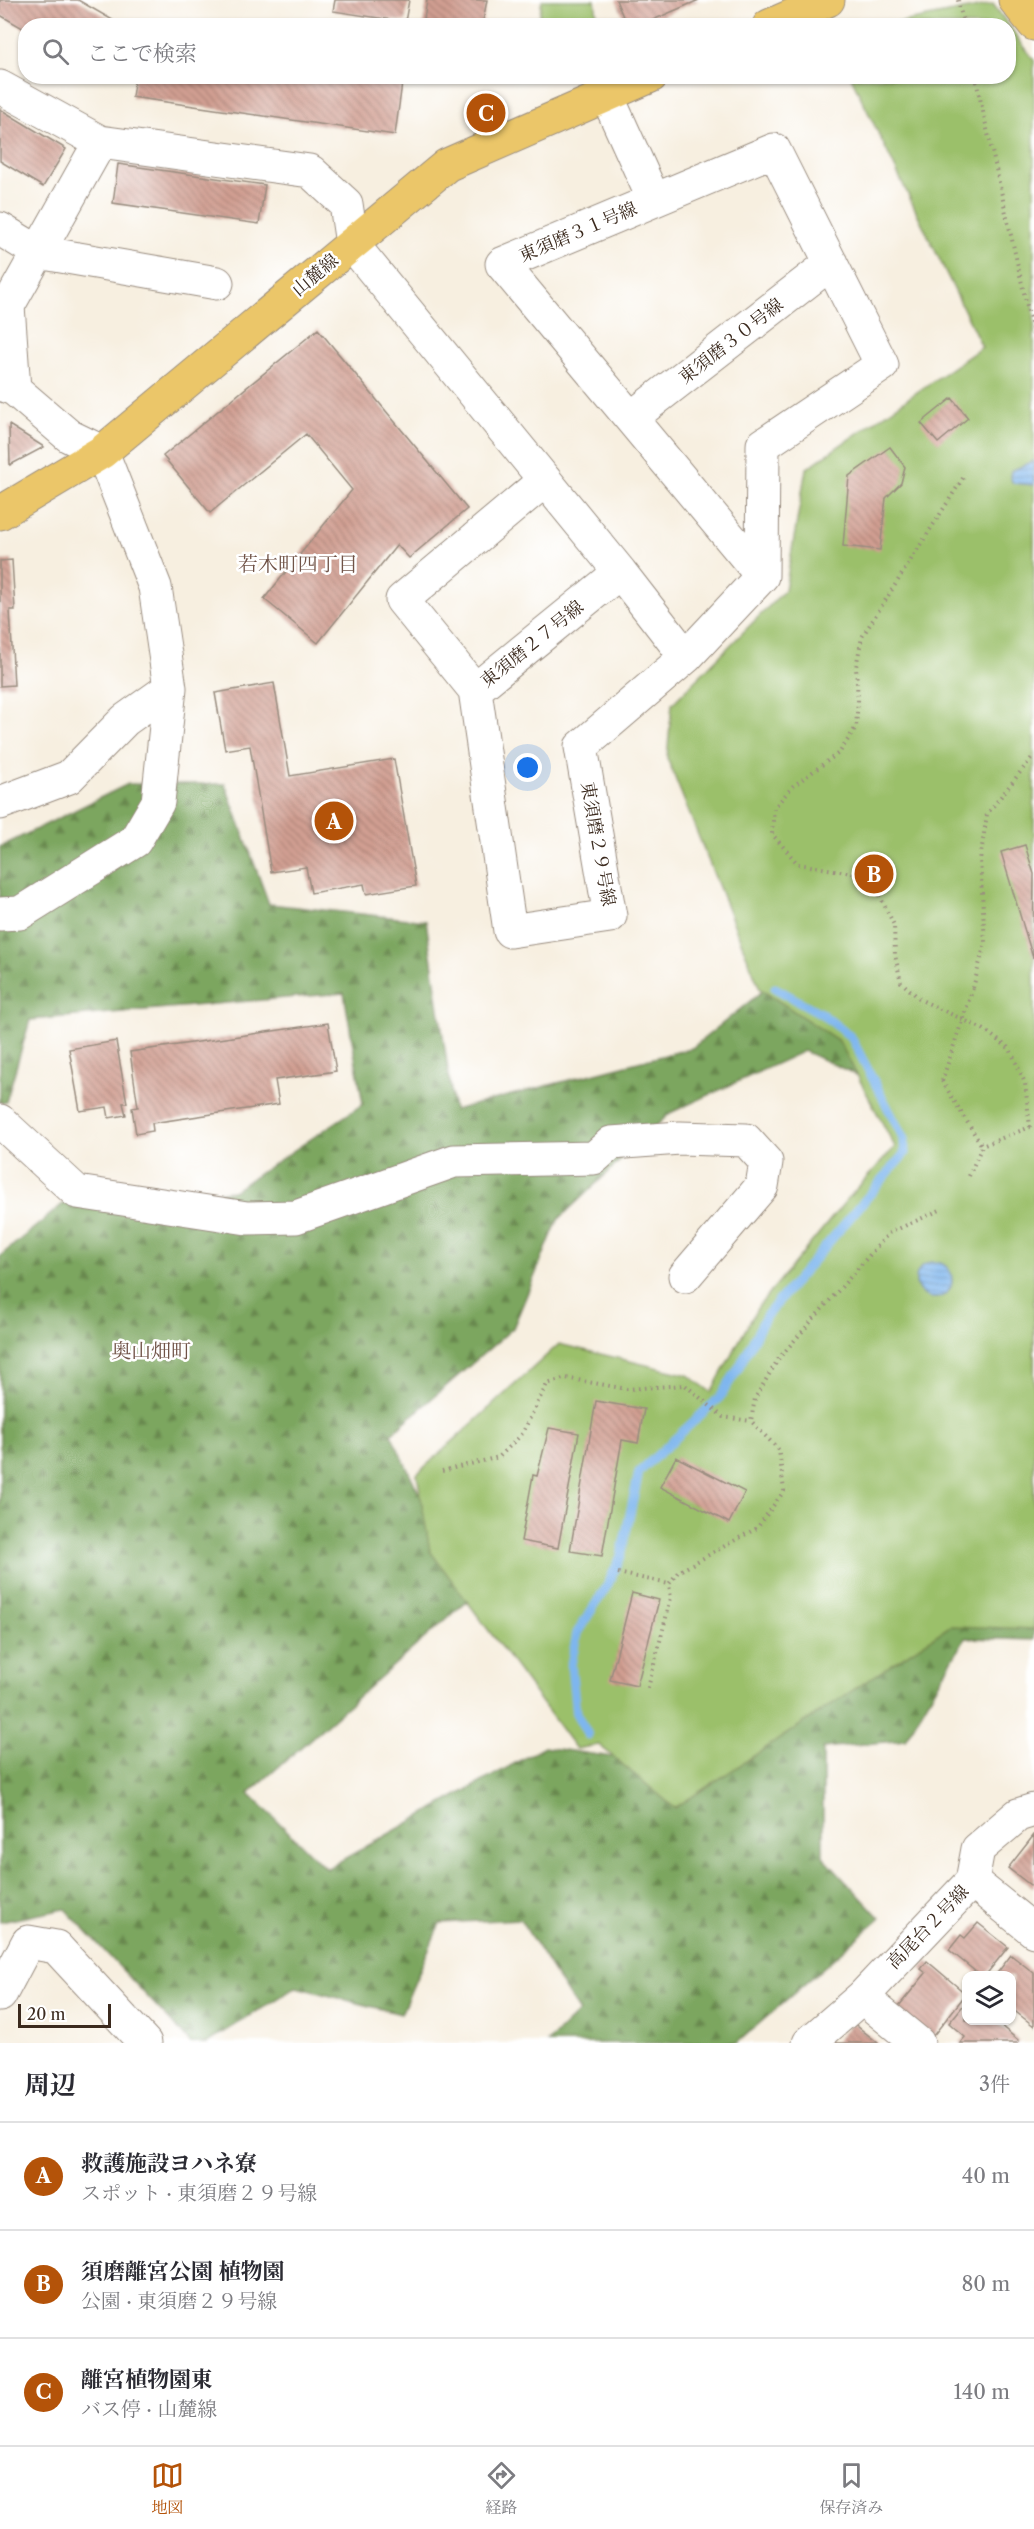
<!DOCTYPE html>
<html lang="ja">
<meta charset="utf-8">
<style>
:root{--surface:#fff;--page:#f2f2f3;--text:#2b2b33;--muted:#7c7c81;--line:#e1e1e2;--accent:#b45309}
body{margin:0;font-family:"Libre Caslon Text","Noto Serif JP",serif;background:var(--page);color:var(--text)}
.controls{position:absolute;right:18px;bottom:18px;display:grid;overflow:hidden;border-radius:12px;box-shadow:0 2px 4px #0004}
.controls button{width:54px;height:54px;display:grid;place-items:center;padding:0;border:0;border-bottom:2px solid var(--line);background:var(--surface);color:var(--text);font:30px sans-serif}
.scale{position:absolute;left:18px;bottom:15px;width:93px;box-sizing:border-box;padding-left:6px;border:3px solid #3b2a1e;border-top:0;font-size:16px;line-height:21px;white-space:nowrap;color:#3b2a1e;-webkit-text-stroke:4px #fff;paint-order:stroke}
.you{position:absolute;left:528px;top:768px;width:21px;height:21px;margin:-15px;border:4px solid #fff;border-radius:50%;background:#1a73e8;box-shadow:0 0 0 9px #1a73e833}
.badge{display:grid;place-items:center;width:39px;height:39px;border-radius:50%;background:var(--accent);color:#fff;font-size:20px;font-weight:700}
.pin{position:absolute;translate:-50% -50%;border:3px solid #fff;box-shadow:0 2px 6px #0006}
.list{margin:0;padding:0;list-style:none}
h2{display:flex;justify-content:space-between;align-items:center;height:78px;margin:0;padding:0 24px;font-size:26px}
h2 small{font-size:20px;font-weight:400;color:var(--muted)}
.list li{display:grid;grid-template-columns:39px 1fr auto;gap:18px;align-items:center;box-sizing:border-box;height:108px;padding:0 24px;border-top:2px solid var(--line)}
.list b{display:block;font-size:22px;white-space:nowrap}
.list p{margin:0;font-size:20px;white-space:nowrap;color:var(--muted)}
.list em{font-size:20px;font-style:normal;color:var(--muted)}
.icon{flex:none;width:33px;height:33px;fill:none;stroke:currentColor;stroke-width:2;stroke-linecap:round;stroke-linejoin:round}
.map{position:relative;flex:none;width:1034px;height:2043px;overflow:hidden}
.search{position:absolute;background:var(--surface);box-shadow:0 2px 4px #0004;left:18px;right:18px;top:18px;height:66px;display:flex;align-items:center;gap:15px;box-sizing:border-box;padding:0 21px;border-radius:24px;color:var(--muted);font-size:22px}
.sheet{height:402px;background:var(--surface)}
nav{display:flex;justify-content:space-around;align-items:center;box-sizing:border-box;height:84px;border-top:2px solid var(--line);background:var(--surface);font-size:16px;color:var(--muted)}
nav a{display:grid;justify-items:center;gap:3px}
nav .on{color:var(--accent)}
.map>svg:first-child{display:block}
.forest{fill:url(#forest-firs);stroke:#5c683e;stroke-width:1.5}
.green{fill:#9bc06b;stroke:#6b7544;stroke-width:1.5}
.water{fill:url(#water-rules);stroke:#5c7086;stroke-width:1.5}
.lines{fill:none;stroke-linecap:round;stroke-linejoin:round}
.stream{stroke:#7eb6ee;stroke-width:9}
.building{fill:url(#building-back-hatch)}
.minor-casing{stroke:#998c7f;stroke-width:35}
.major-casing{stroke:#998c7f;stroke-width:35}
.path{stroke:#998c7f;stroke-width:4;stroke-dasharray:1.5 4.5;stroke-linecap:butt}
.minor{stroke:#fff;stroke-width:33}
.major{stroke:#ebc669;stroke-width:33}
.path-bridge{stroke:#998c7f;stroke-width:4;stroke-dasharray:1.5 4.5;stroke-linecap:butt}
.labels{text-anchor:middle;stroke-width:5;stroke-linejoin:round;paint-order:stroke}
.street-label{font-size:18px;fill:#3b2a1e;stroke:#fff}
.neighbourhood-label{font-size:20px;fill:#705347;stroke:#fff}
</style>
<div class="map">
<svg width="1034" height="2043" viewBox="0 0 1034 2043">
<defs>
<pattern id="forest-firs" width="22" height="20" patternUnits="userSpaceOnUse" patternTransform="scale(1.5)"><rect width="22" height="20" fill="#7ca65f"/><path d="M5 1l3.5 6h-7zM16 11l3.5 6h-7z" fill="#67874e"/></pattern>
<pattern id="water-rules" width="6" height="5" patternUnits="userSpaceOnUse" patternTransform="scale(1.5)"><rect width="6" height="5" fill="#7eb6ee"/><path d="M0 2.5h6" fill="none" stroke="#6894c0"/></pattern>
<pattern id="building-back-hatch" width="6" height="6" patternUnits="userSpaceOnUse" patternTransform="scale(1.5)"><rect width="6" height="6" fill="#d19f92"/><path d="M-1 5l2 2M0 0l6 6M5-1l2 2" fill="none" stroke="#ab8277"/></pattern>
</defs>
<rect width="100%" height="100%" fill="#fff"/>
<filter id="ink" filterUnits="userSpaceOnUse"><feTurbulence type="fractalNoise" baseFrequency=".0167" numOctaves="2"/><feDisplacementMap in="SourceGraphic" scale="12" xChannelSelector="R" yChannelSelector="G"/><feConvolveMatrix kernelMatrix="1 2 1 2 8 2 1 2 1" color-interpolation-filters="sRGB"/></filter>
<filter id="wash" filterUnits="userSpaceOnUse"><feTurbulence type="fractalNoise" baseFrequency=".008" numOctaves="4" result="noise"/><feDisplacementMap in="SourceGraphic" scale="24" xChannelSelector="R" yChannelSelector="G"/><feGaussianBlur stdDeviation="1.35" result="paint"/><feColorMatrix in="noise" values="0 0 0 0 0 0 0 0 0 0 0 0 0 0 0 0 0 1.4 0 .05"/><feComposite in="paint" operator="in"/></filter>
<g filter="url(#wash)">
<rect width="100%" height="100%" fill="#f7efe0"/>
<path class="forest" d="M128,784H225L269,904L426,921L454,1110L692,1048L800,961L947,1116L804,1051L670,1113L558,1220L513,1328L391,1434L469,1599L249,1793L326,1869L544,1747L674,1766L1034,1278V1640L965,1638L905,1740L823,1748V1856L880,1918L737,2043H547L579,2012L520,1919L440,1923L401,2014L296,1987L207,2043H191L65,1909L0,1922V1256L63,1204L233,1191L363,1104L344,993L30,1020L6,1102L0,1104V847Z"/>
<path class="green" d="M542,0H595L598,25H538Z
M993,4L1034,60V1629L950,1626L675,1808L599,1745L576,1749L430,1551L417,1474L559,1344L688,1375L711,1392L758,1307L849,1197L895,1147L839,1041L760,989L667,758L672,704L785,590L806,469L982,347L851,77L1008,76V26L887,25Z"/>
<path class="water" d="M1034,461V485L1013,483L1010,477L1011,471Z
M916 1280a18 18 0 1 1 36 0a18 18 0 1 1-36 0Z"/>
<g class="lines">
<path class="stream" d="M588,1735L576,1713L571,1665L577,1633L607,1586L621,1556L639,1472L720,1397L738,1369L766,1316L905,1153L904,1139L851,1037L822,1014L775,988"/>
</g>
<g id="blocks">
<path class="building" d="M0,0H78L123,26H26V30L0,15Z
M335,0H409L405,22L333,11Z
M427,0H487L482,26H423Z
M616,0H699L639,26H627Z
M135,76H403L395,135L132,97Z
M0,109L66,149L43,187L0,161Z
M118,164L265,185L259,224L113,203Z
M318,329L467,509L409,558L397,545L318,643L264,599L352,490L306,434L210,513L163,456Z
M952,398L968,418L938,443L921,423Z
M9,425L44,447L10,465Z
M890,447L905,467L901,483L886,498L880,550L843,546L849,476Z
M12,560L15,610H10L14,685L0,686V561Z
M274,683L290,776L394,759L416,886L366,894L364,884L311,893L306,867L271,872L250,746L225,750L215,693Z
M1025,845L1034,874L1033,958L1001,852Z
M328,1023L336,1071L275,1080L279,1104L152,1123L153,1131L136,1134L132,1108L138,1107L130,1052Z
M116,1041L127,1103H123L126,1115L109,1118L107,1107L80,1111L69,1049Z
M596,1401L644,1409L638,1443L622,1440L602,1556L570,1551Z
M549,1428L579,1433L558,1548L521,1541L533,1475L537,1476Z
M676,1457L745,1492L729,1523L660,1487Z
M632,1593L659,1600L637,1686L610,1680Z
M1034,1835V1888L1008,1868Z
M978,1923L1008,1947L985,1976H981L949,1950L961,1935L965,1938Z
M1011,1955L1034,1973V2026L1012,2009V1976H995Z
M927,1961L966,1994L929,2041L894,2012L926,1973L921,1969Z
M966,2002V2020H994L1019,2041L1018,2043H960L965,2037L949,2023Z
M852,2022L878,2043H835Z"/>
</g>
</g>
<g filter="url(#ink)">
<use href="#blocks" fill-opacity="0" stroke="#998c7f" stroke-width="1.5"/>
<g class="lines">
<defs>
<path id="minor" d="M0,87L100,142L310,171L346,204L352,244L620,572L686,657
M607,96L654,200
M0,229L38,252L217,283
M0,384L14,389L69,436L102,452L155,587L170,688L158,802L135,841L20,913L0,914
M14,389L8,306L100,142
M631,418L831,263
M545,480L402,600L475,690L620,572
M475,690L510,931L610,916L581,747L686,657L762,576L763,445L882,365L774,150L502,264L762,576
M0,803L69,777L125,720L170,688
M0,1121L77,1192L247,1218L296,1217L454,1161L594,1158L611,1143L680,1138L746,1140L766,1162L762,1186L685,1276
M972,1881L1034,1931
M0,1995L28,1942L56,1947L145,2043
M862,1997L918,2043
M809,2043L862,1997L972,1881L978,1849L1018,1815L1034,1810"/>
<path id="major" d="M1015,0L1034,24
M769,26L828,0
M0,513L102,452L447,165L651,76"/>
</defs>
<use href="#minor" class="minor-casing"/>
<use href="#major" class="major-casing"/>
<path class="path" d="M958,0L964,26
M975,76L1034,337
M963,478L862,637L856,667L858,700L856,727L840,752L793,786L774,808L772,834L798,864L852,873L879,894L894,925L895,955L901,982L921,1000L983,1029L1010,1049L1025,1083L1030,1127
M973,988L985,943L980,860L987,814L1034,755
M942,1081L982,1146
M969,1176L982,1146L1030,1127L1034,1128
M442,1471L499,1457L522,1434L547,1384L566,1378L627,1389L685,1385L723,1417L751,1421
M618,1573L669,1584
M648,1688L671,1598L669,1584L678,1572L757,1528L784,1491L779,1450L751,1421L755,1398L779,1358L889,1233L940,1210"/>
<use href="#minor" class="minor"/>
<use href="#major" class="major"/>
<path class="path-bridge" d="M942,1081L973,988"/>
</g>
</g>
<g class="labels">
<g class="street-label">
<text transform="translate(578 232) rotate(-23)" y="6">東須磨３１号線</text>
<text transform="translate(315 275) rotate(-40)" y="6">山麓線</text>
<text transform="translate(731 341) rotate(-38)" y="6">東須磨３０号線</text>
<text transform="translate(532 644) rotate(-39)" y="6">東須磨２７号線</text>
<text transform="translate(598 844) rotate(80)" y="6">東須磨２９号線</text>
<text transform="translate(928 1927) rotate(-46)" y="6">高尾台２号線</text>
</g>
<g class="neighbourhood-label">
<text x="298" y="571">若木町四丁目</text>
<text x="151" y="1358">奥山畑町</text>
</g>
</g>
</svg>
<div class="controls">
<button><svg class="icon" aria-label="layers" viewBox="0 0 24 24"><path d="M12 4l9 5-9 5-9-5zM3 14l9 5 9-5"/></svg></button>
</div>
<div class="scale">20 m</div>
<div class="you"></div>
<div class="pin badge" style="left:334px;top:821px">A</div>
<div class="pin badge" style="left:874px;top:874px">B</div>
<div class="pin badge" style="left:486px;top:113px">C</div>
<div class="search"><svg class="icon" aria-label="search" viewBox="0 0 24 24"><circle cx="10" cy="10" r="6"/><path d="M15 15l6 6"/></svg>ここで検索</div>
</div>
<section class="sheet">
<h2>周辺<small>3件</small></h2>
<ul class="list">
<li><span class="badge">A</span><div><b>救護施設ヨハネ寮</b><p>スポット · 東須磨２９号線</p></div><em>40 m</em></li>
<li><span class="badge">B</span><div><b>須磨離宮公園 植物園</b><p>公園 · 東須磨２９号線</p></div><em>80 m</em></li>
<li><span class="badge">C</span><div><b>離宮植物園東</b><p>バス停 · 山麓線</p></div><em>140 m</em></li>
</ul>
</section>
<nav>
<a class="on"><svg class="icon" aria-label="map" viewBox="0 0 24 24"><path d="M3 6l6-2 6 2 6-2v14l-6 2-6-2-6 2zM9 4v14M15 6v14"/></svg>地図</a>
<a><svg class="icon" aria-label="directions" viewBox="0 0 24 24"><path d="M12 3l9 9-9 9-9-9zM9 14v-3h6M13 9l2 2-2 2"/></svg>経路</a>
<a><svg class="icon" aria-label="saved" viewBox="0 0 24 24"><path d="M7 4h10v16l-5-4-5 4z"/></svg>保存済み</a>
</nav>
